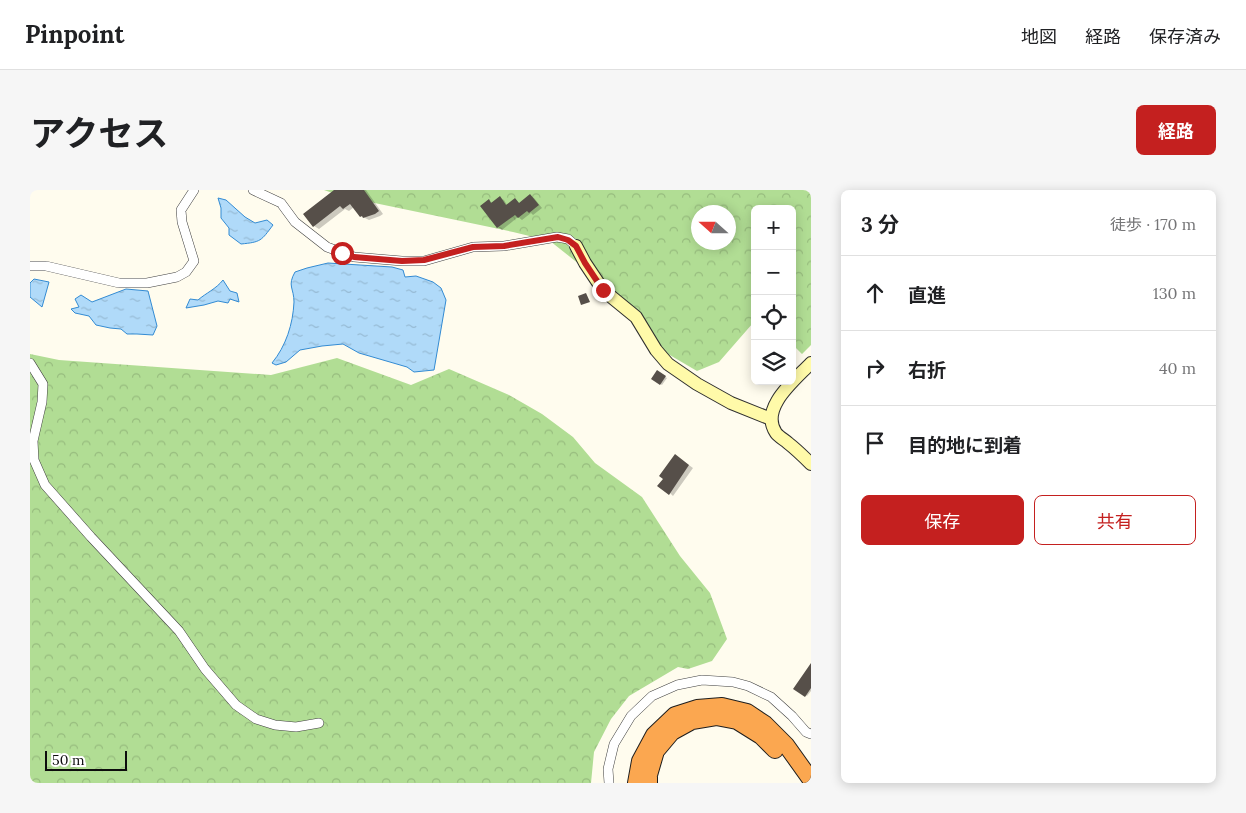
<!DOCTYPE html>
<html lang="ja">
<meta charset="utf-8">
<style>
:root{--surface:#fff;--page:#f6f6f6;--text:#202124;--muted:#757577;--line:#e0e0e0;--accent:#c4201f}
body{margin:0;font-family:Lora,"Noto Sans JP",serif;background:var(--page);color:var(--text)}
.controls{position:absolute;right:15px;top:15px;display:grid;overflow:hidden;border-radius:8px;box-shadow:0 2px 12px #0003}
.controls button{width:45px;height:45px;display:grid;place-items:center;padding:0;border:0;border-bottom:1px solid var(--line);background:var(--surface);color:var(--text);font:25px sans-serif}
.compass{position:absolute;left:661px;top:15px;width:45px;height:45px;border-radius:50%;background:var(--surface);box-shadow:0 2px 12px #0003;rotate:291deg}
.scale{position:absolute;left:15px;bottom:12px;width:82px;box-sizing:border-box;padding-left:5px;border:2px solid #0d0d0d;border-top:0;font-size:14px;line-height:18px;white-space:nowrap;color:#0d0d0d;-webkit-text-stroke:4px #fff;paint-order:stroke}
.stop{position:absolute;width:15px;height:15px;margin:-11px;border:4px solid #c4201f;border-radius:50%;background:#fff}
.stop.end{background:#c4201f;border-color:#fff;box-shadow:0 1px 5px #0008}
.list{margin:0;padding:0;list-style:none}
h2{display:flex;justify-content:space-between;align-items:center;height:65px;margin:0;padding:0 20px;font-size:21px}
h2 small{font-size:16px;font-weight:400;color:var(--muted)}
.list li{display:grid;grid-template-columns:32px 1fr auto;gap:15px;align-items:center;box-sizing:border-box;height:75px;padding:0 20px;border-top:1px solid var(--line)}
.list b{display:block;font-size:19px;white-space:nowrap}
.list em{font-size:16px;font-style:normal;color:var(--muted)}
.actions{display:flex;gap:10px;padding:15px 20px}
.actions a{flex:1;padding:11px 0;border:1px solid var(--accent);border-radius:8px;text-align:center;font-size:18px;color:var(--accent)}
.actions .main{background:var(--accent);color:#fff}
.icon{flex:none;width:28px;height:28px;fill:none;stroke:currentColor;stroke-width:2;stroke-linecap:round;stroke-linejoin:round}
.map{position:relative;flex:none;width:781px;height:593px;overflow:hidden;border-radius:8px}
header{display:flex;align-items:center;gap:30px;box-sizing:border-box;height:70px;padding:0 25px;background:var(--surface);border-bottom:1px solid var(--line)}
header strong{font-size:24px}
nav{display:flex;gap:28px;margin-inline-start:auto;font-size:18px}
.intro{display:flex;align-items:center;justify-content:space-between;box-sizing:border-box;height:120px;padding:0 30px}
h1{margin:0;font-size:35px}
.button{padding:12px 22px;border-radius:8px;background:var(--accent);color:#fff;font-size:18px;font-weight:700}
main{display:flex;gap:30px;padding:0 30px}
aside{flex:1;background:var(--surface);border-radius:8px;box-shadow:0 2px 12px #0003}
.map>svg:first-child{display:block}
.forest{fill:url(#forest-crowns);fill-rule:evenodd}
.water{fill:url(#water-ripples);stroke:#338bd3}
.shadow{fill:#0003}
.building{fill:#564f49}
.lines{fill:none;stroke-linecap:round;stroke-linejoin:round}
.street-casing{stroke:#404040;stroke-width:10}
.secondary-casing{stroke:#2f2f2f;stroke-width:14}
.highway-casing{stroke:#1e1e1e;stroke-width:18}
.street{stroke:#fff;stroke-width:9}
.secondary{stroke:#fffaa9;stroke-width:12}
.highway{stroke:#fba750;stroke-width:16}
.route{stroke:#c4201f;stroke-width:6}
</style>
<header>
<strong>Pinpoint</strong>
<nav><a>地図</a><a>経路</a><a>保存済み</a></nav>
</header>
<div class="intro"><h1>アクセス</h1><a class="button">経路</a></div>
<main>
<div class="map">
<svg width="781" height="593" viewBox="0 0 781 593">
<defs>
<pattern id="forest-crowns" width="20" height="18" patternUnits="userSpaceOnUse" patternTransform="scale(1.25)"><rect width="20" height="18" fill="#b1dd94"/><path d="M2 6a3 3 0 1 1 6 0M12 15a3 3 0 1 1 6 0" fill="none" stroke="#97bc7e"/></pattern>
<pattern id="water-ripples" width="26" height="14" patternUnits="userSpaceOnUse" patternTransform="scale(1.25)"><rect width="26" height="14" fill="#b0daf9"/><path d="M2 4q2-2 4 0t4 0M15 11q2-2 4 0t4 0" fill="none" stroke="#96bad4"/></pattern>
</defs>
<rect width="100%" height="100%" fill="#fffcee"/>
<path class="forest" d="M294,0H781V155L772,164L762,154V19H725V134L723,133L689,172L667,181L626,157L612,124L520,51L483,42L311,6ZM668,22H698V52H668Z
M0,164L29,170L241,185L307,168L381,195L419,179L479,205L512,224L543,247L565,273L612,307L650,366L680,403L697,449L682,471L658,479L648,477L599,506L581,529L564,562L561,593H0Z"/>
<path class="water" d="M188,8L196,10L215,27L225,33L237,30L243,35C231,51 231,52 211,54L199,45V38L191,28V18Z
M298,73L362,77L373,80L375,87L386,86L403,92L411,98L416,110L404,180L384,182L377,177L329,163L313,154L292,156L270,160L256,172L246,175L242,173C256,156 263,134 264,112C264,98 257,96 265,82L277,78Z
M4,89L19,92L12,117L0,107V93Z
M193,90L200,101L207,103L209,112L200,109L198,113L188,111L174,115L156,118L160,109L168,110C176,103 186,99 193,90Z
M96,99L118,101L127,136L123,145L107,144H97L91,139L80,138L66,135L59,126L45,123L41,119L49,117L45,109L51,105L62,112Z"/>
<path class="shadow" d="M306,0H336L353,24L350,26L339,30L331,26L324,17L319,21L315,19L289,39L284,36Z
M500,6L504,8L512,18L503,25L501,23L492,30L488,27L472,40L468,37L459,11L463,13L470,8L474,10L477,15L485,9L490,14Z
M628,182L637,188L632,195L623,189Z
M649,268L663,278L643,306L640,303L634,288Z
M781,480V501L777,506L765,498Z"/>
<path class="building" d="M304,0H334L349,21L345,24L333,28L332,26L330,27L320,14L313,19L310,16L283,37L273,24Z
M500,4L509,15L499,23L497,21L488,28L485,25L467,38L450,16L459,9L461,13L470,6L476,15L485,8L489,13Z
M556,103L560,112L551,115L548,106Z
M627,180L636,186L630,195L621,189Z
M645,264L659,275L639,305L627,296L633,289L629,286Z
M781,473V498L775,507L763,499Z"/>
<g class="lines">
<defs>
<path id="street" d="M223,0L251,13L265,32L297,57L313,63L324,67L372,71H394L443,57L474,56L527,47L538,49L546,56
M0,76H16L89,93H117L147,87L156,82L164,71L152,32L151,20L164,0
M0,173L13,194L12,212L3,251L4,270L15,295L61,347L149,441L175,479L206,515L226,529L245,535L266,537L289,533
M579,593L578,579L584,554L601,526L622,506L647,495L672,490L703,492L718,496L741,507L762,526L776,542L781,544"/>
<path id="secondary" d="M546,56L555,73L573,100L606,127L626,160L638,174L667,194L701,213L741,229
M781,173C765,190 729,218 746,243C749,247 755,250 758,253C767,260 774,267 781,274"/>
<path id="highway" d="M606,593L610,571L624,545L645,525L667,518L692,516L717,522L735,534L756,555L781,590
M619,593V585L626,561L642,542L662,531L686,527L707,531L731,546L745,560"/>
</defs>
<use href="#street" class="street-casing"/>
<use href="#secondary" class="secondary-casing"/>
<use href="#highway" class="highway-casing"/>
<use href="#street" class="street"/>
<use href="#secondary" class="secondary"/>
<use href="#highway" class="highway"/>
</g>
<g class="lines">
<path class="route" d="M312,63L324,67L372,71L394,70L443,57L474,56L528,47L538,50L546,56L555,73L573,100"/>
</g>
</svg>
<div class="controls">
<button>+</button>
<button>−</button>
<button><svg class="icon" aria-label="locate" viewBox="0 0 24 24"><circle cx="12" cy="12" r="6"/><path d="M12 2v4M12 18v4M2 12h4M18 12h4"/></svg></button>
<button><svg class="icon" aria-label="layers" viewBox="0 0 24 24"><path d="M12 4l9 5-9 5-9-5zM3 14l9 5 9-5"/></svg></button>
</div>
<svg class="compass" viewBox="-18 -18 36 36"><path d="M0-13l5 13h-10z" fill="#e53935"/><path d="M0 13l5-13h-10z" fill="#757577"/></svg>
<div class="scale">50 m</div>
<div class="stop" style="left:312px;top:63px"></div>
<div class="stop end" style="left:573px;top:100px"></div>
</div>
<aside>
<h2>3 分<small>徒歩 · 170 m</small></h2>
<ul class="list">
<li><svg class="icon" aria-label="ahead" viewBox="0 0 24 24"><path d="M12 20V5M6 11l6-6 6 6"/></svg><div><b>直進</b></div><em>130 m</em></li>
<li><svg class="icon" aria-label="right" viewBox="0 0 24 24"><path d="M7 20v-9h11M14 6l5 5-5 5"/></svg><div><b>右折</b></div><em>40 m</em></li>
<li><svg class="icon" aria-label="arrive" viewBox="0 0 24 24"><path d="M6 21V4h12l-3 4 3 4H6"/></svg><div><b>目的地に到着</b></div></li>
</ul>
<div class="actions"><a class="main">保存</a><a>共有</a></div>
</aside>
</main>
